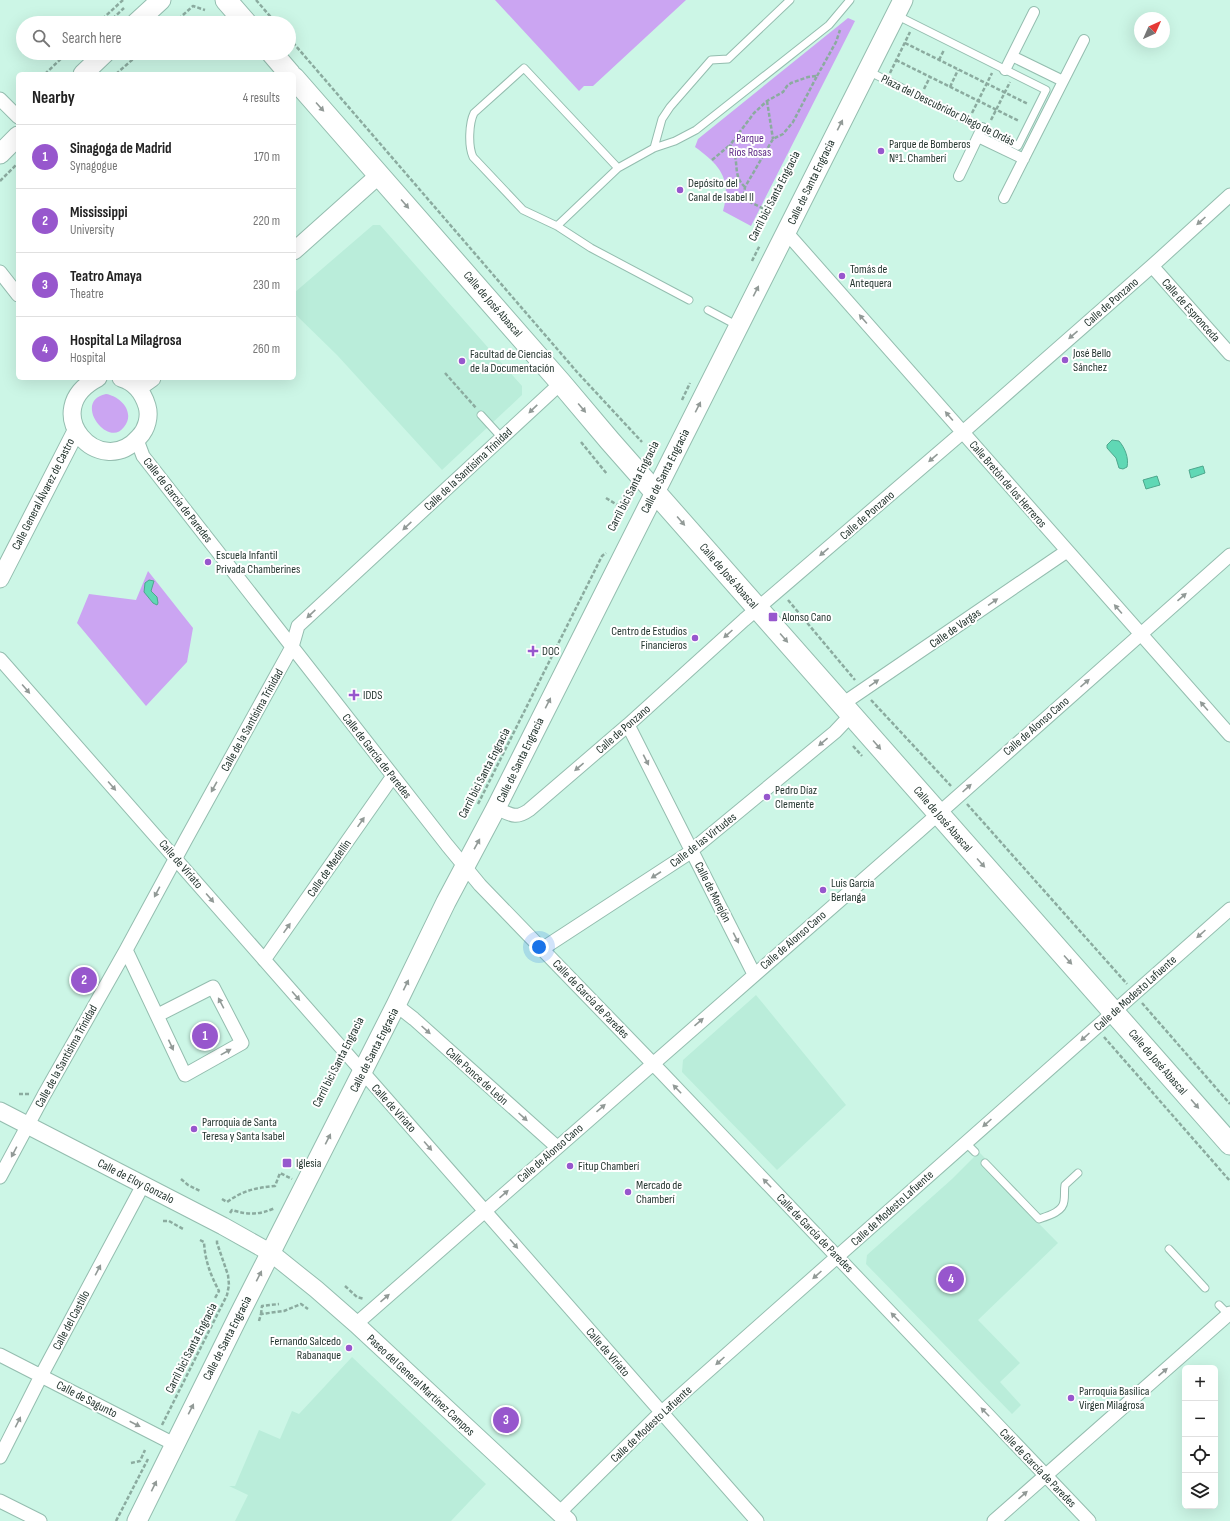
<!DOCTYPE html>
<meta charset="utf-8">
<style>
:root{--surface:#fff;--page:#f2f2f2;--text:#222;--muted:#767676;--line:#e0e0e0;--accent:#9757cd}
body{margin:0;font-family:"Sofia Sans Condensed",sans-serif;background:var(--page);color:var(--text)}
.controls{position:absolute;right:12px;bottom:12px;display:grid;overflow:hidden;border-radius:6px;box-shadow:0 4px 16px #0002}
.controls button{width:36px;height:36px;display:grid;place-items:center;padding:0;border:0;border-bottom:1px solid var(--line);background:var(--surface);color:var(--text);font:20px sans-serif}
.compass{position:absolute;left:1134px;top:12px;width:36px;height:36px;border-radius:50%;background:var(--surface);box-shadow:0 4px 16px #0002;rotate:45deg}
.you{position:absolute;left:539px;top:947px;width:14px;height:14px;margin:-10px;border:3px solid #fff;border-radius:50%;background:#1a73e8;box-shadow:0 0 0 6px #1a73e833}
.badge{display:grid;place-items:center;width:26px;height:26px;border-radius:50%;background:var(--accent);color:#fff;font-size:13px;font-weight:700}
.pin{position:absolute;translate:-50% -50%;border:2px solid #fff;box-shadow:0 1px 4px #0006}
.list{margin:0;padding:0;list-style:none}
h2{display:flex;justify-content:space-between;align-items:center;height:52px;margin:0;padding:0 16px;font-size:17px}
h2 small{font-size:13px;font-weight:400;color:var(--muted)}
.list li{display:grid;grid-template-columns:26px 1fr auto;gap:12px;align-items:center;box-sizing:border-box;height:64px;padding:0 16px;border-top:1px solid var(--line)}
.list b{display:block;font-size:15px;white-space:nowrap}
.list p{margin:0;font-size:13px;white-space:nowrap;color:var(--muted)}
.list em{font-size:13px;font-style:normal;color:var(--muted)}
.icon{flex:none;width:22px;height:22px;fill:none;stroke:currentColor;stroke-width:2;stroke-linecap:round;stroke-linejoin:round}
.map{position:relative;flex:none;width:1230px;height:1521px;overflow:hidden}
.search{position:absolute;background:var(--surface);box-shadow:0 4px 16px #0002;left:16px;top:16px;width:280px;height:44px;display:flex;align-items:center;gap:10px;box-sizing:border-box;padding:0 14px;border-radius:22px;color:var(--muted);font-size:15px}
.panel{position:absolute;background:var(--surface);box-shadow:0 4px 16px #0002;left:16px;top:72px;width:280px;height:308px;border-radius:6px}
.map>svg:first-child{display:block}
.built{fill:#baedda}
.green{fill:#cba5f2}
.water{fill:#60d8b5;stroke:#4ea78d}
.lines{fill:none;stroke-linecap:round;stroke-linejoin:round}
.service-casing{stroke:#94bdaf;stroke-width:9}
.pedestrian-casing{stroke:#94bdaf;stroke-width:12}
.minor-casing{stroke:#94bdaf;stroke-width:15}
.tertiary-casing{stroke:#94bdaf;stroke-width:19}
.secondary-casing{stroke:#94bdaf;stroke-width:21}
.primary-casing{stroke:#94bdaf;stroke-width:23}
.path{stroke:#8bab9f;stroke-width:2.5;stroke-dasharray:4 2;stroke-linecap:butt}
.service{stroke:#fff;stroke-width:7}
.pedestrian{stroke:#fff;stroke-width:10}
.minor{stroke:#fff;stroke-width:13}
.tertiary{stroke:#fff;stroke-width:17}
.secondary{stroke:#fff;stroke-width:19}
.primary{stroke:#fff;stroke-width:21}
.oneway{fill:#929a97}
.poi-dot{fill:#9757cd;stroke:#fff;stroke-width:1.5}
.labels{text-anchor:middle;stroke-width:4;stroke-linejoin:round;paint-order:stroke}
.street-label{font-size:12px;fill:#24352f;stroke:#fff}
.park-label{font-size:12px;fill:#5e2a87;stroke:#fff}
.poi-label{font-size:12px;fill:#24352f;stroke:#fff;text-anchor:start}
</style>
<div class="map">
<svg width="1230" height="1521" viewBox="0 0 1230 1521">
<rect width="100%" height="100%" fill="#ccf6e6"/>
<path class="built" d="M373,225H380L522,386V395L442,470L337,355L294,313V293Z
M756,995L846,1105L777,1170L682,1072L683,1060Z
M979,1152L986,1159L981,1165L1058,1243L978,1320L1020,1363L1000,1382L1021,1405L1012,1414L866,1264L867,1255L952,1179Z
M352,1357L486,1484L451,1521H235L248,1495L229,1486H235L259,1430L280,1439L292,1411L299,1414Z"/>
<path class="green" d="M495,0H686L593,86H584L579,91Z
M848,18L855,21L751,226L723,211C732,179 720,165 695,147L698,139Z
M106,394C120,396 136,412 124,427C108,449 72,401 106,394Z
M148,571L193,628L187,662L146,706L77,623L89,594L136,600Z"/>
<path class="water" d="M1112,440L1119,441C1125,448 1129,458 1127,467L1123,469L1119,468L1116,458L1107,448V445Z
M1203,466L1205,473L1191,478L1189,470Z
M1157,476L1160,485L1146,489L1143,480Z
M149,580L154,581L151,591L157,597L158,603L157,605L153,603L144,592L145,583Z"/>
<g class="lines">
<defs>
<path id="service" d="M868,71L1018,146L1046,90L896,15
M654,148L662,119L670,107L711,60L728,59L790,0
M618,168L654,148L675,141L696,130L829,25L850,0
M557,226L618,168L524,68L474,113C469,123 468,146 473,157L523,210L557,226L591,248L689,300
M708,310L738,326
M481,415L502,438
M966,1143L975,1152
M985,1163L1039,1219C1048,1216 1063,1212 1064,1201C1065,1196 1064,1190 1065,1185L1078,1173
M1169,1249L1205,1288
M1219,1305L1230,1316"/>
<path id="pedestrian" d="M1012,56L1063,81
M1005,70L1034,12
M978,137L1024,159
M959,176L982,128
M1004,198L1084,40"/>
<path id="minor" d="M0,99L18,117
M786,232L1230,735
M1152,266L1230,354
M0,272L18,295
M137,440L143,456L447,845L480,885L662,1073L1089,1521
M0,659L757,1521
M841,705L1067,551
M628,725L754,974
M496,808C510,814 515,820 529,810L628,725L744,620L963,432L1152,266L1230,195
M542,949L686,855L835,732L851,715
M126,950L185,1075L242,1043L213,987L158,1015
M264,960L393,776
M396,1005L414,1019L557,1147
M0,1177L44,1095L126,950L185,841L292,647L298,626L561,383
M356,1324L919,831L1230,555
M0,1355L174,1444
M0,1457L41,1376L143,1185
M0,1501L40,1521
M559,1513L655,1418L1230,909
M994,1521L1230,1313"/>
<path id="tertiary" d="M294,251L379,175
M98,378C36,410 100,482 139,437C147,429 150,416 147,406C143,393 135,382 121,378
M138,388L152,378
M0,579L76,431
M0,1111L223,1226L271,1253L316,1289L356,1324L568,1521"/>
<path id="secondary" d="M136,23L161,0
M83,74L105,53
M0,154L18,136
M137,1521L238,1317L396,1005L446,902L496,808L903,0"/>
<path id="primary" d="M226,0L246,23
M272,53L290,74
M294,78L561,383L610,441L1230,1144"/>
</defs>
<use href="#service" class="service-casing"/>
<use href="#pedestrian" class="pedestrian-casing"/>
<use href="#minor" class="minor-casing"/>
<use href="#tertiary" class="tertiary-casing"/>
<use href="#secondary" class="secondary-casing"/>
<use href="#primary" class="primary-casing"/>
<path class="path" d="M256,0L276,23
M104,17L109,22L124,8
M98,23L123,0
M174,23L193,6L205,10
M289,38L577,372L642,442
M905,43L1028,104
M896,60L1019,121
M939,60L944,50
M890,73L910,32
M45,74L67,53
M116,74L140,53
M817,76L836,42L840,30
M950,87L958,70
M924,89L930,77
M767,101L773,139
M972,113L992,73
M991,120L1010,82
M712,160L730,145
M0,181L18,163
M745,187C731,175 741,159 730,145L754,113L767,101L783,92L787,86L791,83L808,77L817,76L793,122L783,134L773,139L745,187L744,194L746,200L766,210
M752,261L760,245
M445,373L476,408
M682,400L690,383
M581,442L607,474
M606,498L627,511
M788,600L855,680
M871,700L951,786
M853,746L862,756
M478,804L602,556L606,553
M967,804L1127,984
M1142,1003L1230,1104
M1104,1037L1230,1181
M19,1094H30
M181,1179L188,1185L200,1191
M222,1199L227,1202C244,1190 255,1188 275,1186L280,1173L292,1179
M230,1213L232,1210C248,1215 259,1215 275,1208
M163,1221H169L183,1229
M200,1240L204,1242C205,1260 210,1274 219,1291L215,1298
M345,1286L357,1297L364,1299
M261,1314L262,1306L279,1304
M259,1321L261,1314L284,1311L301,1304L308,1309
M162,1425L227,1295L229,1285L228,1275L217,1243V1239
M131,1463L140,1461L145,1450
M116,1521L148,1459"/>
<use href="#service" class="service"/>
<use href="#pedestrian" class="pedestrian"/>
<use href="#minor" class="minor"/>
<use href="#tertiary" class="tertiary"/>
<use href="#secondary" class="secondary"/>
<use href="#primary" class="primary"/>
</g>
<defs><path id="oneway-solid" d="M-6-.8H1V-3.2L6.5 0L1 3.2V.8H-6Z"/></defs>
<g class="oneway">
<use href="#oneway-solid" transform="translate(320 107) rotate(48)"/>
<use href="#oneway-solid" transform="translate(840 125) rotate(-63)"/>
<use href="#oneway-solid" transform="translate(405 204) rotate(49)"/>
<use href="#oneway-solid" transform="translate(1201 221) rotate(138)"/>
<use href="#oneway-solid" transform="translate(756 291) rotate(-63)"/>
<use href="#oneway-solid" transform="translate(863 319) rotate(-131)"/>
<use href="#oneway-solid" transform="translate(1073 335) rotate(139)"/>
<use href="#oneway-solid" transform="translate(698 407) rotate(-63)"/>
<use href="#oneway-solid" transform="translate(582 408) rotate(50)"/>
<use href="#oneway-solid" transform="translate(533 409) rotate(136)"/>
<use href="#oneway-solid" transform="translate(949 416) rotate(-131)"/>
<use href="#oneway-solid" transform="translate(933 458) rotate(139)"/>
<use href="#oneway-solid" transform="translate(681 521) rotate(49)"/>
<use href="#oneway-solid" transform="translate(407 526) rotate(137)"/>
<use href="#oneway-solid" transform="translate(824 552) rotate(139)"/>
<use href="#oneway-solid" transform="translate(1182 597) rotate(-41)"/>
<use href="#oneway-solid" transform="translate(993 602) rotate(-35)"/>
<use href="#oneway-solid" transform="translate(1118 609) rotate(-131)"/>
<use href="#oneway-solid" transform="translate(311 614) rotate(137)"/>
<use href="#oneway-solid" transform="translate(728 634) rotate(138)"/>
<use href="#oneway-solid" transform="translate(784 638) rotate(49)"/>
<use href="#oneway-solid" transform="translate(874 683) rotate(-35)"/>
<use href="#oneway-solid" transform="translate(1085 683) rotate(-41)"/>
<use href="#oneway-solid" transform="translate(26 689) rotate(49)"/>
<use href="#oneway-solid" transform="translate(548 703) rotate(-63)"/>
<use href="#oneway-solid" transform="translate(1204 706) rotate(-131)"/>
<use href="#oneway-solid" transform="translate(823 742) rotate(140)"/>
<use href="#oneway-solid" transform="translate(877 745) rotate(49)"/>
<use href="#oneway-solid" transform="translate(646 760) rotate(63)"/>
<use href="#oneway-solid" transform="translate(579 767) rotate(140)"/>
<use href="#oneway-solid" transform="translate(112 786) rotate(49)"/>
<use href="#oneway-solid" transform="translate(214 787) rotate(119)"/>
<use href="#oneway-solid" transform="translate(967 788) rotate(-42)"/>
<use href="#oneway-solid" transform="translate(361 822) rotate(-55)"/>
<use href="#oneway-solid" transform="translate(477 844) rotate(-61)"/>
<use href="#oneway-solid" transform="translate(981 863) rotate(48)"/>
<use href="#oneway-solid" transform="translate(656 875) rotate(147)"/>
<use href="#oneway-solid" transform="translate(157 892) rotate(118)"/>
<use href="#oneway-solid" transform="translate(210 898) rotate(49)"/>
<use href="#oneway-solid" transform="translate(287 928) rotate(-55)"/>
<use href="#oneway-solid" transform="translate(1201 934) rotate(138)"/>
<use href="#oneway-solid" transform="translate(736 938) rotate(63)"/>
<use href="#oneway-solid" transform="translate(1068 960) rotate(48)"/>
<use href="#oneway-solid" transform="translate(406 985) rotate(-64)"/>
<use href="#oneway-solid" transform="translate(296 996) rotate(49)"/>
<use href="#oneway-solid" transform="translate(221 1003) rotate(-118)"/>
<use href="#oneway-solid" transform="translate(699 1022) rotate(-41)"/>
<use href="#oneway-solid" transform="translate(426 1030) rotate(42)"/>
<use href="#oneway-solid" transform="translate(1085 1037) rotate(138)"/>
<use href="#oneway-solid" transform="translate(171 1045) rotate(65)"/>
<use href="#oneway-solid" transform="translate(226 1052) rotate(-29)"/>
<use href="#oneway-solid" transform="translate(677 1089) rotate(-134)"/>
<use href="#oneway-solid" transform="translate(1195 1104) rotate(49)"/>
<use href="#oneway-solid" transform="translate(601 1108) rotate(-41)"/>
<use href="#oneway-solid" transform="translate(523 1117) rotate(42)"/>
<use href="#oneway-solid" transform="translate(987 1123) rotate(138)"/>
<use href="#oneway-solid" transform="translate(328 1139) rotate(-63)"/>
<use href="#oneway-solid" transform="translate(428 1146) rotate(49)"/>
<use href="#oneway-solid" transform="translate(14 1152) rotate(118)"/>
<use href="#oneway-solid" transform="translate(767 1183) rotate(-134)"/>
<use href="#oneway-solid" transform="translate(504 1194) rotate(-41)"/>
<use href="#oneway-solid" transform="translate(514 1244) rotate(49)"/>
<use href="#oneway-solid" transform="translate(98 1270) rotate(-62)"/>
<use href="#oneway-solid" transform="translate(817 1275) rotate(138)"/>
<use href="#oneway-solid" transform="translate(259 1276) rotate(-63)"/>
<use href="#oneway-solid" transform="translate(385 1298) rotate(-41)"/>
<use href="#oneway-solid" transform="translate(895 1317) rotate(-134)"/>
<use href="#oneway-solid" transform="translate(720 1361) rotate(138)"/>
<use href="#oneway-solid" transform="translate(1163 1372) rotate(-41)"/>
<use href="#oneway-solid" transform="translate(191 1409) rotate(-63)"/>
<use href="#oneway-solid" transform="translate(985 1412) rotate(-134)"/>
<use href="#oneway-solid" transform="translate(18 1422) rotate(-63)"/>
<use href="#oneway-solid" transform="translate(135 1424) rotate(27)"/>
<use href="#oneway-solid" transform="translate(154 1486) rotate(-64)"/>
<use href="#oneway-solid" transform="translate(1023 1495) rotate(-41)"/>
</g>
<g class="poi-dot">
<circle cx="881" cy="151" r="4"/>
<circle cx="680" cy="190" r="4"/>
<circle cx="842" cy="276" r="4"/>
<circle cx="1065" cy="360" r="4"/>
<circle cx="462" cy="361" r="4"/>
<circle cx="208" cy="562" r="4"/>
<rect x="768" y="612" width="10" height="10" rx="2"/>
<circle cx="695" cy="638" r="4"/>
<path d="M531 645h4v4h4v4h-4v4h-4v-4h-4v-4h4z"/>
<path d="M352 689h4v4h4v4h-4v4h-4v-4h-4v-4h4z"/>
<circle cx="767" cy="797" r="4"/>
<circle cx="823" cy="890" r="4"/>
<circle cx="194" cy="1129" r="4"/>
<rect x="282" y="1158" width="10" height="10" rx="2"/>
<circle cx="570" cy="1166" r="4"/>
<circle cx="628" cy="1192" r="4"/>
<circle cx="349" cy="1348" r="4"/>
<circle cx="1071" cy="1398" r="4"/>
</g>
<g class="labels">
<g class="street-label">
<text transform="translate(948 110) rotate(26)" y="4">Plaza del Descubridor Diego de Ordás</text>
<text transform="translate(811 182) rotate(-64)" y="4">Calle de Santa Engracia</text>
<text transform="translate(774 196) rotate(-63)" y="4">Carril bici Santa Engracia</text>
<text transform="translate(1111 302) rotate(-41)" y="4">Calle de Ponzano</text>
<text transform="translate(493 304) rotate(49)" y="4">Calle de José Abascal</text>
<text transform="translate(1191 310) rotate(48)" y="4">Calle de Espronceda</text>
<text transform="translate(468 469) rotate(-43)" y="4">Calle de la Santísima Trinidad</text>
<text transform="translate(665 471) rotate(-63)" y="4">Calle de Santa Engracia</text>
<text transform="translate(1008 484) rotate(49)" y="4">Calle Bretón de los Herreros</text>
<text transform="translate(633 486) rotate(-63)" y="4">Carril bici Santa Engracia</text>
<text transform="translate(43 494) rotate(-63)" y="4">Calle General Álvarez de Castro</text>
<text transform="translate(178 500) rotate(52)" y="4">Calle de García de Paredes</text>
<text transform="translate(867 515) rotate(-41)" y="4">Calle de Ponzano</text>
<text transform="translate(729 576) rotate(49)" y="4">Calle de José Abascal</text>
<text transform="translate(955 628) rotate(-35)" y="4">Calle de Vargas</text>
<text transform="translate(252 720) rotate(-61)" y="4">Calle de la Santísima Trinidad</text>
<text transform="translate(1036 726) rotate(-41)" y="4">Calle de Alonso Cano</text>
<text transform="translate(623 729) rotate(-41)" y="4">Calle de Ponzano</text>
<text transform="translate(377 756) rotate(52)" y="4">Calle de García de Paredes</text>
<text transform="translate(520 760) rotate(-64)" y="4">Calle de Santa Engracia</text>
<text transform="translate(484 773) rotate(-63)" y="4">Carril bici Santa Engracia</text>
<text transform="translate(943 819) rotate(49)" y="4">Calle de José Abascal</text>
<text transform="translate(703 840) rotate(-38)" y="4">Calle de las Virtudes</text>
<text transform="translate(181 864) rotate(49)" y="4">Calle de Viriato</text>
<text transform="translate(329 868) rotate(-55)" y="4">Calle de Medellín</text>
<text transform="translate(713 892) rotate(63)" y="4">Calle de Morejón</text>
<text transform="translate(793 940) rotate(-41)" y="4">Calle de Alonso Cano</text>
<text transform="translate(1135 993) rotate(-42)" y="4">Calle de Modesto Lafuente</text>
<text transform="translate(591 999) rotate(46)" y="4">Calle de García de Paredes</text>
<text transform="translate(374 1050) rotate(-63)" y="4">Calle de Santa Engracia</text>
<text transform="translate(66 1056) rotate(-61)" y="4">Calle de la Santísima Trinidad</text>
<text transform="translate(338 1062) rotate(-63)" y="4">Carril bici Santa Engracia</text>
<text transform="translate(1158 1062) rotate(49)" y="4">Calle de José Abascal</text>
<text transform="translate(477 1076) rotate(42)" y="4">Calle Ponce de León</text>
<text transform="translate(394 1108) rotate(48)" y="4">Calle de Viriato</text>
<text transform="translate(550 1153) rotate(-41)" y="4">Calle de Alonso Cano</text>
<text transform="translate(136 1181) rotate(27)" y="4">Calle de Eloy Gonzalo</text>
<text transform="translate(892 1208) rotate(-42)" y="4">Calle de Modesto Lafuente</text>
<text transform="translate(815 1233) rotate(46)" y="4">Calle de García de Paredes</text>
<text transform="translate(71 1320) rotate(-62)" y="4">Calle del Castillo</text>
<text transform="translate(227 1338) rotate(-63)" y="4">Calle de Santa Engracia</text>
<text transform="translate(191 1348) rotate(-63)" y="4">Carril bici Santa Engracia</text>
<text transform="translate(608 1352) rotate(49)" y="4">Calle de Viriato</text>
<text transform="translate(421 1385) rotate(43)" y="4">Paseo del General Martínez Campos</text>
<text transform="translate(87 1399) rotate(27)" y="4">Calle de Sagunto</text>
<text transform="translate(651 1424) rotate(-43)" y="4">Calle de Modesto Lafuente</text>
<text transform="translate(1038 1468) rotate(46)" y="4">Calle de García de Paredes</text>
</g>
<g class="park-label">
<text x="750" y="142">Parque<tspan x="750" dy="14">Ríos Rosas</tspan></text>
</g>
<g class="poi-label">
<text x="889" y="148">Parque de Bomberos<tspan x="889" dy="14">Nº1. Chamberí</tspan></text>
<text x="688" y="187">Depósito del<tspan x="688" dy="14">Canal de Isabel II</tspan></text>
<text x="850" y="273">Tomás de<tspan x="850" dy="14">Antequera</tspan></text>
<text x="1073" y="357">José Bello<tspan x="1073" dy="14">Sánchez</tspan></text>
<text x="470" y="358">Facultad de Ciencias<tspan x="470" dy="14">de la Documentación</tspan></text>
<text x="216" y="559">Escuela Infantil<tspan x="216" dy="14">Privada Chamberines</tspan></text>
<text x="782" y="621">Alonso Cano</text>
<text x="687" y="635" text-anchor="end">Centro de Estudios<tspan x="687" dy="14">Financieros</tspan></text>
<text x="542" y="655">DOC</text>
<text x="363" y="699">IDDS</text>
<text x="775" y="794">Pedro Díaz<tspan x="775" dy="14">Clemente</tspan></text>
<text x="831" y="887">Luis García<tspan x="831" dy="14">Berlanga</tspan></text>
<text x="202" y="1126">Parroquia de Santa<tspan x="202" dy="14">Teresa y Santa Isabel</tspan></text>
<text x="296" y="1167">Iglesia</text>
<text x="578" y="1170">Fitup Chamberí</text>
<text x="636" y="1189">Mercado de<tspan x="636" dy="14">Chamberí</tspan></text>
<text x="341" y="1345" text-anchor="end">Fernando Salcedo<tspan x="341" dy="14">Rabanaque</tspan></text>
<text x="1079" y="1395">Parroquia Basílica<tspan x="1079" dy="14">Virgen Milagrosa</tspan></text>
</g>
</g>
</svg>
<div class="controls">
<button>+</button>
<button>−</button>
<button><svg class="icon" aria-label="locate" viewBox="0 0 24 24"><circle cx="12" cy="12" r="6"/><path d="M12 2v4M12 18v4M2 12h4M18 12h4"/></svg></button>
<button><svg class="icon" aria-label="layers" viewBox="0 0 24 24"><path d="M12 4l9 5-9 5-9-5zM3 14l9 5 9-5"/></svg></button>
</div>
<svg class="compass" viewBox="-18 -18 36 36"><path d="M0-13l5 13h-10z" fill="#e53935"/><path d="M0 13l5-13h-10z" fill="#767676"/></svg>
<div class="you"></div>
<div class="pin badge" style="left:205px;top:1036px">1</div>
<div class="pin badge" style="left:84px;top:980px">2</div>
<div class="pin badge" style="left:506px;top:1420px">3</div>
<div class="pin badge" style="left:951px;top:1279px">4</div>
<div class="search"><svg class="icon" aria-label="search" viewBox="0 0 24 24"><circle cx="10" cy="10" r="6"/><path d="M15 15l6 6"/></svg>Search here</div>
<section class="panel">
<h2>Nearby<small>4 results</small></h2>
<ul class="list">
<li><span class="badge">1</span><div><b>Sinagoga de Madrid</b><p>Synagogue</p></div><em>170 m</em></li>
<li><span class="badge">2</span><div><b>Mississippi</b><p>University</p></div><em>220 m</em></li>
<li><span class="badge">3</span><div><b>Teatro Amaya</b><p>Theatre</p></div><em>230 m</em></li>
<li><span class="badge">4</span><div><b>Hospital La Milagrosa</b><p>Hospital</p></div><em>260 m</em></li>
</ul>
</section>
</div>
